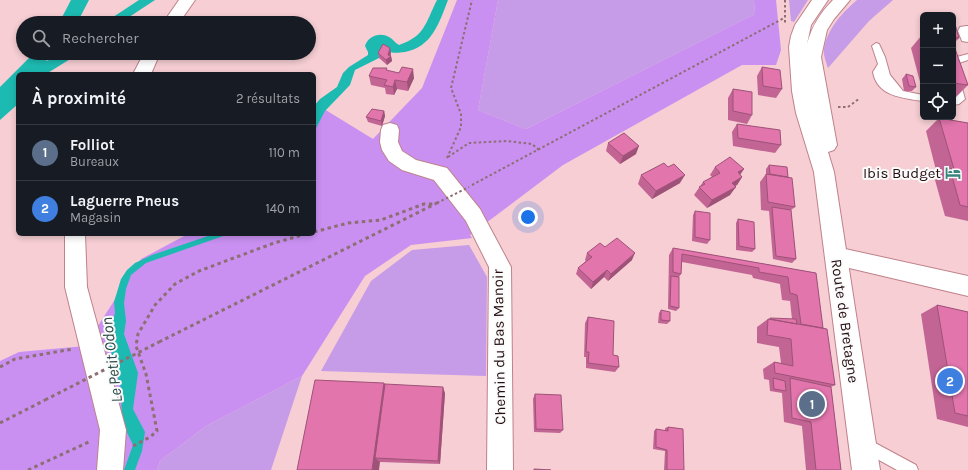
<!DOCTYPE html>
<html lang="fr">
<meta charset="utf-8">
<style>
:root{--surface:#171b24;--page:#242831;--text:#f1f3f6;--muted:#9ea1a6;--line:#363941;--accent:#1a73e8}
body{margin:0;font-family:Karla,sans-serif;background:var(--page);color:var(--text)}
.controls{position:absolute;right:12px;top:12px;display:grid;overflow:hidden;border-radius:6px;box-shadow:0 2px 6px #0003}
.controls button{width:36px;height:36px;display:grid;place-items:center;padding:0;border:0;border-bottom:1px solid var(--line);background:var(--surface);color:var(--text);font:20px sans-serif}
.you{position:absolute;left:528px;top:217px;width:14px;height:14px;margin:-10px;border:3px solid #fff;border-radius:50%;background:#1a73e8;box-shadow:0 0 0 6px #1a73e833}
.badge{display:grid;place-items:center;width:26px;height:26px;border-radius:50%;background:var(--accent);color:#fff;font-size:13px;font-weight:700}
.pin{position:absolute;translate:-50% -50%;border:2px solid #fff;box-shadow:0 1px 4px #0006}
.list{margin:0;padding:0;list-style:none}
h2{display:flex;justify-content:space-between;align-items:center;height:52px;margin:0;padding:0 16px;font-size:17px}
h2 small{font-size:13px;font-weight:400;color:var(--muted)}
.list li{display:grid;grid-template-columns:26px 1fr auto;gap:12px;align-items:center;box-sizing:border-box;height:56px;padding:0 16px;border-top:1px solid var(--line)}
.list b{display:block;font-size:15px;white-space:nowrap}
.list p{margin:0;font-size:13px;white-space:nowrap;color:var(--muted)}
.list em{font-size:13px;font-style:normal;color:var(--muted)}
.icon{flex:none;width:22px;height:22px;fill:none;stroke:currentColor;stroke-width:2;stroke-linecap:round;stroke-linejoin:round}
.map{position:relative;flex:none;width:968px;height:470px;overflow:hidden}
.search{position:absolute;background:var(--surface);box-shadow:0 2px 6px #0003;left:16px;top:16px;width:300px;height:44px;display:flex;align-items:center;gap:10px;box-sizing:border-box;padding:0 14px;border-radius:22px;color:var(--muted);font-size:15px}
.panel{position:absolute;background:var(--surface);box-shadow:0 2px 6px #0003;left:16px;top:72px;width:300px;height:164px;border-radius:6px}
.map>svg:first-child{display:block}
.green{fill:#c69be7}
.forest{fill:#c990f2}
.water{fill:#1dbab2}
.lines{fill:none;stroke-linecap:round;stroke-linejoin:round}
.lane-casing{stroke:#bf828b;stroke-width:2}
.street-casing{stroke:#bf828b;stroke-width:2}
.secondary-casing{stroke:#bf828b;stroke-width:2}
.path-far1{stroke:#8d6e73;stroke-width:2;stroke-dasharray:2.5 2.5;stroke-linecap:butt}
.path{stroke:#8d6e73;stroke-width:3;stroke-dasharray:3.5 3.5;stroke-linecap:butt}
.lane{fill:#fff;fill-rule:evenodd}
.street{fill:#fff;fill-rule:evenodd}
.secondary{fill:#fff;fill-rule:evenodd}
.path-bridge-far1{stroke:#8d6e73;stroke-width:2;stroke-dasharray:2.5 2.5;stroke-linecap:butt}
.path-bridge{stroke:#8d6e73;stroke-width:3;stroke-dasharray:3.5 3.5;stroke-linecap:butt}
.wall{fill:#c26594}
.shaded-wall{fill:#9e5278}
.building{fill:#e175ac;stroke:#9e5278}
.labels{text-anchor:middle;stroke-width:4;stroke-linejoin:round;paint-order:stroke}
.poi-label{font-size:15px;fill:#240e12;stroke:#fbfbfb;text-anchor:end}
.street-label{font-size:15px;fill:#240e12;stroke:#fbfbfb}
.water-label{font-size:16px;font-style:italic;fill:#2e4c4a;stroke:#fbfbfb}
</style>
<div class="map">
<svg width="968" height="470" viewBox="0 0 968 470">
<rect width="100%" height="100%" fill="#f6ced3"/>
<path class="green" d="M498,0H754L755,14L526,129L478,110Z
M789,0H808L794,22L791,21Z
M857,0H893L869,21L828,68C826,62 823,55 824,49C827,29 842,13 857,0Z
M469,245L487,277L486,376L321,371L371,281L412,250Z
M302,376L271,470H157L160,461L206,426Z"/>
<path class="forest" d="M457,0H498L478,110L526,129L755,14L754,0H776L781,50L776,65H742L563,165L470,235L472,238L411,245L365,276L302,376L206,426L160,461L157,470H0V361L19,352L85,346L141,259L188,234H314V122L324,109L373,139L422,88Z"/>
<path class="water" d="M71,0H89L77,23H59Z
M139,0H155L120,23H104Z
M437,0H448C439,23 432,47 405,52C396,53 393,54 384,49L379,58L355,70L350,85L325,111L314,132V106L320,99L337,87L343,73L349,67L368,55V52L365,46C368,36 380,32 389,37C393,39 395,43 399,45C425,36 425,24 437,0Z
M34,53H52L46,61L58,57L65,53H80L46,74H18V104L0,120V87Z
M214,234H229L146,263L131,275L126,289L124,303L126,321L124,334L138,373L133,409L145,432L142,451L135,470H124L133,445L122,422L121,389L108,340L115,332L111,328L115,313L114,302L121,279L127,270L135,263L152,255Z"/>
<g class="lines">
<defs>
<path id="lane" d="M876,43L879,44L885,57L890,75L903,91L923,95V101C902,98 877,96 873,72L878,64L872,46Z
M968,54V60L953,65V58Z
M953,67L957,70L965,99L959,104L953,105V99L955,98L953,89Z
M864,437L916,465L918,470H897L859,449L857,444L859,439Z"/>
<path id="street" d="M179,0H195L179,23H163Z
M966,26H968V42L962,41L958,31L960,27Z
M144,53H160L151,74H133Z
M390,123L397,125L399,130L398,142L402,151L416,160L447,168L480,209L511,267L513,470H487L489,267L466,221L434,180L402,170L389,161L382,150L380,142L381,130L383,125Z
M65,234H85L87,287L126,430L123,470H97L100,430L65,287Z
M836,247L968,276V296L828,263L825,256L828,249Z"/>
<path id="secondary" d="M812,0H828L811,25L807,44C812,26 820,13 833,0H850L834,19L827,30L821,57L837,145L834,150L828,152L834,172L880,470H852L814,172L796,113L792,91L789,47L791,36L795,25Z"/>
</defs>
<use href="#lane" class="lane-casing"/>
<use href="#street" class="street-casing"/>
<use href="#secondary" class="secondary-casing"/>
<path class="path-far1" d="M785,0V25
M838,107H848L860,98
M448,157L469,143L507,141L532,144L539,150
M447,158L461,127V114L451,88L472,0
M472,185L784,18"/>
<path class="path" d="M314,232L348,223L381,220L424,204H435
M159,342L435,204
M0,367L15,359L73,349
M0,423L45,400
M133,446L150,437L157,431L146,374L136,346L138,334L155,305L175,284L199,271L274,243L306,234
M28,470L91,441"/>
<use href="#lane" class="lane"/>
<use href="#street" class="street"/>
<use href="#secondary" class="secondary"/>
<path class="path-bridge-far1" d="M437,203L469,187"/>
<path class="path-bridge" d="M435,204L439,202
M45,400L159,342"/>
</g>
<path class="wall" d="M953,24L959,38L953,44L968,85L955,98L953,97Z
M922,35H923V93L911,48Z
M378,53H391L390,56H391L392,61L387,65L379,58Z
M762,67L782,89L776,98L758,95L757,76Z
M388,71L414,78L408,91L397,89L394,95L386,94L385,88L371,85L369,76Z
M906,74L916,87L912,91H904L902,79Z
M733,89L752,115L747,124L728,120V98Z
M384,111L385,116L382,126L368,122L366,117Z
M939,118L968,123V221L945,216L935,180L938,178L926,131Z
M737,124L781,145L775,153L733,146L732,132Z
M608,143L636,154L620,164L606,151Z
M769,165L788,177L795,207L791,210L796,259L792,263L773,259L769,211L761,210L760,182L766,174V169Z
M668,167L680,183L652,199L638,184L641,175Z
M715,167L744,169L740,175L742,177L737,185L734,186L730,195L707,208L694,195L703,182L712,177L710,175Z
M695,211L710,240L707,244L692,241L693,215Z
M738,219L755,249L752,252L736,250V223Z
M605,247L632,260L608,281L604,277L591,289L576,274L578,268L586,261L585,260L587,253Z
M673,248L816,273L823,328L835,385L831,387L841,470H806L802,426L784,422L782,393L770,391L769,380L764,379L763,369L774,362L781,363L779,347L757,343V327L768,319H792L790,301L782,300L780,284L753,278L752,275L682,262L681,274L679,277V308L676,311L668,309L669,255Z
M937,305L968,312V427L937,419L921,314Z
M661,310L670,321L667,324L658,323L659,313Z
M588,317L613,355L619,367L615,372L586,368V357H584L585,323Z
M384,383L385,384L445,393L440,464L380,462L297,470Z
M535,394L563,430L560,433L534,432L533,399Z
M668,427L684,470H664L665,451L653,449L654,431L656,429L665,431V428Z"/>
<path class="shaded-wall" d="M390,48L391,53L390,57L391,56L392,61L387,65L386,60L388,55Z
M413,69L414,78L408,91L407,82Z
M395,80L397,89L394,95L393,87Z
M384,111L385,116L382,126L381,121Z
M639,146L636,154L620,164L623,156Z
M744,169L738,177V172Z
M685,175L680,183L652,199L656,191Z
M742,177L737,185L726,191L732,183Z
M736,187L730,195L707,208L712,200Z
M635,253L632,260L608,281L611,274Z
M607,270L604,277L591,289L593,282Z
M384,383L389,391L375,458L380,462L379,470H372Z
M443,387L445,393L440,464L438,461Z"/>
<path class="building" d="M953,24H955L959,38L953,37Z
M953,43L968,85L953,83Z
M383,44L390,48L388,55L391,56L386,60L378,53Z
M402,67L413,69L407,82L395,80L393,87L384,85L387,80L369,76L373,68H387L386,70L399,73Z
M762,67L780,70L782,89L763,86Z
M906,74L913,76L916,87L909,86Z
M733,89L752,92V115L733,111Z
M372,109L384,111L381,121L366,117Z
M939,118L968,123V207L960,205L950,169H954Z
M737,124L780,130L781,145L738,138Z
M624,133L639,146L623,156L608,143Z
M730,157L744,169L738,172L742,177L732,183L736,187L712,200L699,187L705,184L703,182L720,173L715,167Z
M664,163L668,167L674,164L685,175L656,191L641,175Z
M769,165L787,167L788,177L770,174Z
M766,174L792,178L795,207L768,202Z
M772,207L791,210L796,259L776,256Z
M695,211L710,213V240L695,237Z
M738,219L754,222L755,249L739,246Z
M617,238L635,253L611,274L607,270L593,282L578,268L592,257L587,253L600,243L605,247Z
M673,248L816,273L823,328L801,324L797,295L790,293L788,277L759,272V268L682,254L681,274L673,272Z
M671,276L679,277V308L670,306Z
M937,305L968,312V416L955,413Z
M661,310L670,312V321L661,320Z
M588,317L614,321L613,355L618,356L619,367L588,363L589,352H586Z
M770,318L796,319L797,324L770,319Z
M768,319L827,329L835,385L775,373L774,362L793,366L791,339L767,335Z
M773,378L785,381L786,391L774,389Z
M790,378L831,387L841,470H816L811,422L792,418Z
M315,380L384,383L372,470H297Z
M385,384L443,387L438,461L375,458Z
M535,394L561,395L563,430L536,429Z
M668,427L683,429L684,470H667V450L656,447V429L668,431Z
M534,469L551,470H534Z"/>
<defs>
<symbol id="hotel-bare" viewBox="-9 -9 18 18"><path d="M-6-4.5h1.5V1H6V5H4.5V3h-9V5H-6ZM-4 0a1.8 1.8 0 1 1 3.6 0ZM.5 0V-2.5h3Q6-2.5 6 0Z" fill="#3b837f" stroke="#fbfbfb" stroke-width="2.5" paint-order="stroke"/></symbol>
</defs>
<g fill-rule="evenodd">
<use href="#hotel-bare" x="942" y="162" width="22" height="22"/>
</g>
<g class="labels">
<g class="poi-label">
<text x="941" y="178">Ibis Budget</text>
</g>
<g class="street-label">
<text transform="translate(845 321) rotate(82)" y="5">Route de Bretagne</text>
<text transform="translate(499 347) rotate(-91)" y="5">Chemin du Bas Manoir</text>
</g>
<g class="water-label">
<text transform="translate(111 360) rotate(-97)" y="6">Le Petit Odon</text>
</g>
</g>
</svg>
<div class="controls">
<button>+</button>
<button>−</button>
<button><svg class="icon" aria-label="locate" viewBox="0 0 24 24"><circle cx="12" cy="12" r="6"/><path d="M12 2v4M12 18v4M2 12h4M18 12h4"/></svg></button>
</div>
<div class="you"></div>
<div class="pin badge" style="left:812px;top:404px;background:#5c6f8a">1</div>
<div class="pin badge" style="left:950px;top:381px;background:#3f7fe0">2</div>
<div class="search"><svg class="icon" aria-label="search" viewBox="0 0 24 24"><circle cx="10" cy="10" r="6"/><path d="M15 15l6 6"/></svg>Rechercher</div>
<section class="panel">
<h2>À proximité<small>2 résultats</small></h2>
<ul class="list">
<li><span class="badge" style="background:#5c6f8a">1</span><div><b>Folliot</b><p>Bureaux</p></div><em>110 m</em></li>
<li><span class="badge" style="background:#3f7fe0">2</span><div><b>Laguerre Pneus</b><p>Magasin</p></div><em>140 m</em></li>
</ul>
</section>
</div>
